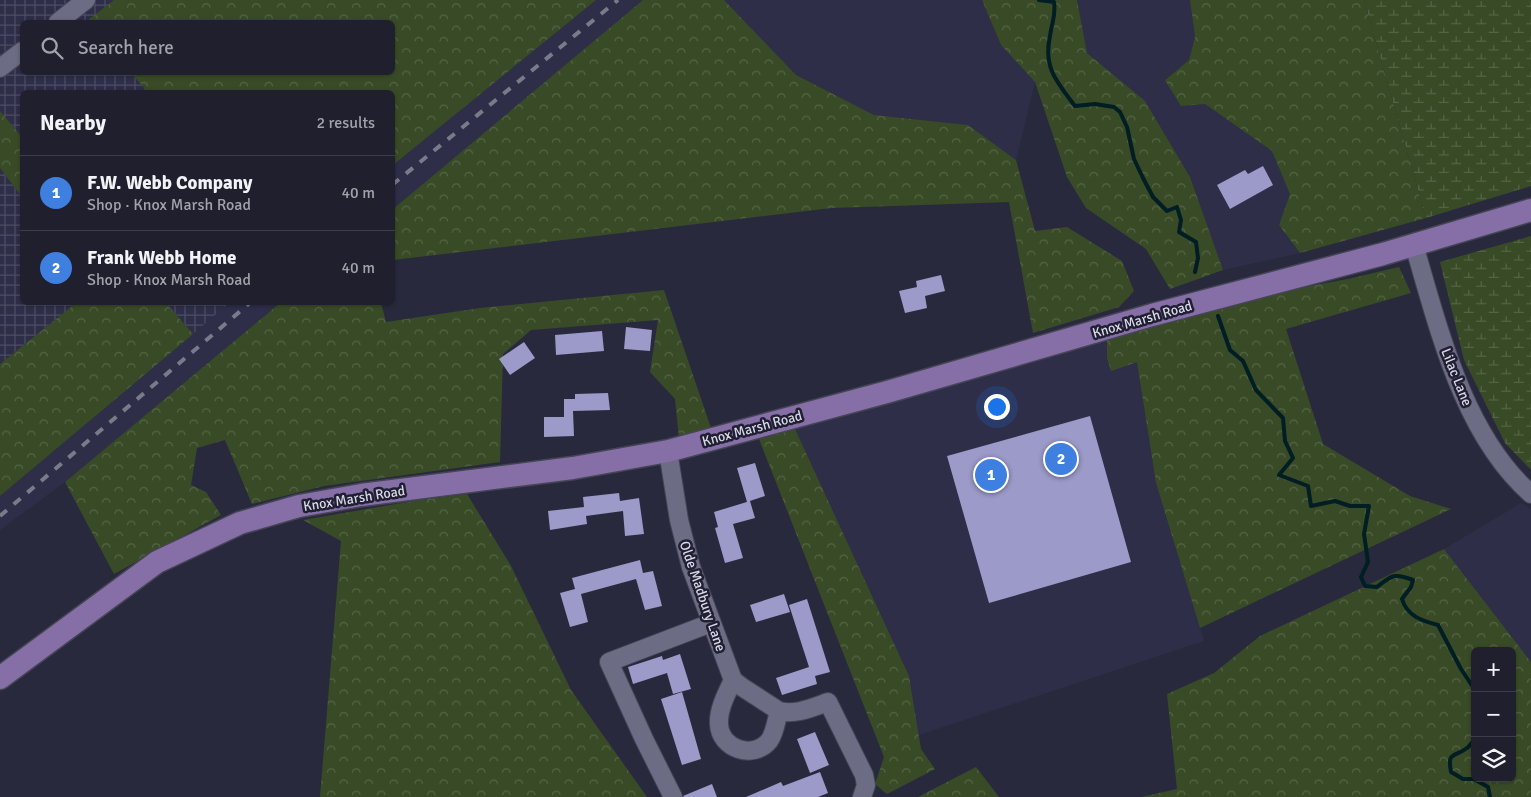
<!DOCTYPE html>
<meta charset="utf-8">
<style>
:root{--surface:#1f1f2e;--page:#272736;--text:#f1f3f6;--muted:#a1a2aa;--line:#3c3d4a;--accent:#0b8043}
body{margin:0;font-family:Signika,sans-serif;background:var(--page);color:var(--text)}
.controls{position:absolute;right:15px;bottom:15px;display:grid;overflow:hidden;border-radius:8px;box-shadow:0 1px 4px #0004}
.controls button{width:45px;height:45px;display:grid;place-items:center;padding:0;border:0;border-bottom:1px solid var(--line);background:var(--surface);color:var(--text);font:25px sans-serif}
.you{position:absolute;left:996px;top:406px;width:18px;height:18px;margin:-12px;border:4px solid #fff;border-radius:50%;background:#1a73e8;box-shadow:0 0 0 8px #1a73e833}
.badge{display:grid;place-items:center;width:32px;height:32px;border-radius:50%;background:var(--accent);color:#fff;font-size:16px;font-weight:700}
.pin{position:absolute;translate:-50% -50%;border:2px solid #fff;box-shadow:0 1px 5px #0006}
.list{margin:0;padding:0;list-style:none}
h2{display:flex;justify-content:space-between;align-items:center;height:65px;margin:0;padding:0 20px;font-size:21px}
h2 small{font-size:16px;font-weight:400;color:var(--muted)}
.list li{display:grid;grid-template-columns:32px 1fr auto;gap:15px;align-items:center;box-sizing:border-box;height:75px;padding:0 20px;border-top:1px solid var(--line)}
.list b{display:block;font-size:19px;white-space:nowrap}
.list p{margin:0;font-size:16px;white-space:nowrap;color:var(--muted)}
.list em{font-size:16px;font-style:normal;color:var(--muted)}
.icon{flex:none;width:28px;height:28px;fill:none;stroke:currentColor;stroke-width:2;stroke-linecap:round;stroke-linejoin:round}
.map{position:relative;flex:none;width:1531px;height:797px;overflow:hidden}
.search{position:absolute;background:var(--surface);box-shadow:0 1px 4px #0004;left:20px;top:20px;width:375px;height:55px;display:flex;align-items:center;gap:12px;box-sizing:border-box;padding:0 18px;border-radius:8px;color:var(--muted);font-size:19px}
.panel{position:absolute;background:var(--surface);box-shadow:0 1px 4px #0004;left:20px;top:90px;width:375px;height:215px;border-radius:8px}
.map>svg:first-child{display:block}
.built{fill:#2f2e49}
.industrial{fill:url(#industrial-grid)}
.forest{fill:url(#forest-crowns);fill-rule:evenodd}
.wetland{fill:url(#wetland-marsh)}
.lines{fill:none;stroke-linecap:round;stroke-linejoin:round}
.stream{stroke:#001e23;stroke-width:4}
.building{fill:#9b9ac8}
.minor-casing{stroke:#454556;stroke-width:20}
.major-casing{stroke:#454556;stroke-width:25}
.minor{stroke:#6c6c84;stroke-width:18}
.major{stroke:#866fa6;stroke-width:22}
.rail{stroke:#7a7a8b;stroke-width:4;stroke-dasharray:9 9;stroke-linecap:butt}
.labels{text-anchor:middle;stroke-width:5;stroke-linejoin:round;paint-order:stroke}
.street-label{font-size:14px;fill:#d8d8e6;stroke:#201f33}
</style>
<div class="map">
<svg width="1531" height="797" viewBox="0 0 1531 797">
<defs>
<pattern id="industrial-grid" width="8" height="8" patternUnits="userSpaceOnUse" patternTransform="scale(1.25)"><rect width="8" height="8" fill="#2f2e49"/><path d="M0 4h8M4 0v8" fill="none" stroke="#4c4c63"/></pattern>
<pattern id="forest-crowns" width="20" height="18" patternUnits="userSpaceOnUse" patternTransform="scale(1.25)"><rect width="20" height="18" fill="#394b26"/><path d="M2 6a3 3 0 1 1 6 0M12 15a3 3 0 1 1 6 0" fill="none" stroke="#556446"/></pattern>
<pattern id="wetland-marsh" width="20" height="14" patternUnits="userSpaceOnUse" patternTransform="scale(1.25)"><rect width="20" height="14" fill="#394b26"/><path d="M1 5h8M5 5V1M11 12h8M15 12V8" fill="none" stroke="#556446"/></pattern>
</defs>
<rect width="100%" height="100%" fill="#29293d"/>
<path class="built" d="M596,0H643L393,209V165Z
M724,0H982L1001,45L1035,82L1016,160L968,125L874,115L796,75Z
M1077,0H1190L1195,37L1189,60L1165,79L1205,104L1272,151L1290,194L1279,225L1300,253L1223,270L1190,177L1145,101L1087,53Z
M229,303H280L65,482L0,530V496Z
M1107,339V358L1137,361L1156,483L1204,641L919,735L909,676L795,429Z
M1521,503L1531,509V662L1444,549Z"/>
<path class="industrial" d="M0,0H114L87,21L88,22H22V72L131,73L148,92H22V137L0,111Z
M0,168L22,197V302L74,303L71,307L0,364Z
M166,303H229L193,334Z"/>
<path class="forest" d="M114,0H596L393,165L392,92H148L131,73L392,72V22H88L87,21Z
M643,0H724L796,75L874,115L968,125L1016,160L1035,231L1067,227L1122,261L1134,291L1119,307L1033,333L1009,202L832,208L393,260V209Z
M982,0H1077L1087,53L1145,101L1190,177L1223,270L1170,289L1146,249L1086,208L1067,177L1035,82L1001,45Z
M1190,0H1364L1426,218L1300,253L1279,225L1290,194L1272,151L1205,104L1181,106L1165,80L1189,60L1195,37Z
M0,111L22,137V197L0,168Z
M1399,267L1411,293L1286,329L1323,444L1410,496L1451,509L1200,628L1156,483L1137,362L1111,371L1107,358V339L1288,290L1348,279Z
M664,290L711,428L679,438L675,399L650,372L658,320L531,330L503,354L500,462L324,486L252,504L225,440L197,448L191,485L206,492L221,515L114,574L65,482L280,303H381L386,322L480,308Z
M74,303H166L193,334L0,496V364L71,307Z
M795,429L909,676L921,749L935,769L887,794L875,784L884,757L759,439Z
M467,494L511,566L571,690L647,797H320L341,541L303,520L419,500Z
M1444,549L1531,662V797H1141L1177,789L1167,694L1214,673L1260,636ZM1475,651H1512V778H1475Z
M976,767L999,797H918Z"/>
<path class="wetland" d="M1364,0H1531V186L1426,218Z
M1531,236V470L1505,443L1464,360L1440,262Z"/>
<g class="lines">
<path class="stream" d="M1039,0L1054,2C1056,17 1052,21 1050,36C1043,68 1057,82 1075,106L1095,104L1114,107L1120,112L1127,127L1134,159L1143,178L1153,197L1167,211L1177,207L1181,220L1179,232L1196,242L1198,258L1195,272
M1218,316L1230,350L1243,361L1256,390L1283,418L1285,441L1293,458L1279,475L1308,486L1311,506L1335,501L1350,506H1369L1364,534L1368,562L1361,577L1365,586L1377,587C1392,575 1394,573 1413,580L1411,587L1402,599C1407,616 1422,621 1438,625L1461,669L1475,690
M1475,739C1472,742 1470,746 1467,748C1454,758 1447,751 1451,772L1463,779H1474L1488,787L1490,797"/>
</g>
<path class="building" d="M1263,166L1273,185L1230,209L1217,185L1245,170L1248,174Z
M941,275L945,291L925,296L927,308L905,313L899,291L917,287L916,281Z
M626,327L652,330L650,351L624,349Z
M602,331L604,351L556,355L555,335Z
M524,342L535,358L510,375L499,359Z
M608,393L610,410L573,411L574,436L544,437V417H564V399H575V394Z
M1090,416L1131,562L989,603L947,456Z
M755,463L765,496L747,502L737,468Z
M619,493L620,501L639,498L644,534L625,536L623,511L586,516L587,524L550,530L548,511L584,507L583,497Z
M750,501L755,518L733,524L743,558L725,563L715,528L718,527L714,512Z
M640,560L643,573L653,571L662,606L645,610L636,579L581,594L588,622L570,627L560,593L575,589L572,578Z
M784,594L790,612L756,622L750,605Z
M807,599L830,672L815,676L817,684L782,695L776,678L809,667L789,605Z
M680,654L691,689L673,694L667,673L633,684L628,667L662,656L663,660Z
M682,692L701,759L682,765L661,699Z
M815,732L829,765L810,773L797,739Z
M820,772L828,793L818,797H746L781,782L783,786Z
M712,784L717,797H684L683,796Z"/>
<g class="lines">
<defs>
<path id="minor" d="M58,22L86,0
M0,68L22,51
M1414,245C1439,329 1463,434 1531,494
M668,451L679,520L691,567L733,680
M733,680L742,687L779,711C776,721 775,733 769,741C753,760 720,749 719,724C718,709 727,693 733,680Z
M779,711C796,715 811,708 828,702L864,775L866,785L862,797
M673,797L644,739L609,662L711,623"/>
<path id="major" d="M0,678L157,562L240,523L299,506L361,495L573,468L668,451L887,392L1152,315L1383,254L1531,210"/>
</defs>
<use href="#minor" class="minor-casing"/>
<use href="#major" class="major-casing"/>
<use href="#minor" class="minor"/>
<use href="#major" class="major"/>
<path class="rail" d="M392,185L618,0
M0,516L251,302"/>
</g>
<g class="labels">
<g class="street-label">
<text transform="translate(1142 319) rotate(-16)" y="5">Knox Marsh Road</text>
<text transform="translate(1457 377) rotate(68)" y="5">Lilac Lane</text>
<text transform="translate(752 428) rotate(-15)" y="5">Knox Marsh Road</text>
<text transform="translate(354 498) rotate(-9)" y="5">Knox Marsh Road</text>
<text transform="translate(703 596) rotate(71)" y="5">Olde Madbury Lane</text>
</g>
</g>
</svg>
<div class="controls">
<button>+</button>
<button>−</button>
<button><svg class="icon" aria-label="layers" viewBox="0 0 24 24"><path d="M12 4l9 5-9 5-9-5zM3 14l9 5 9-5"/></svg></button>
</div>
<div class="you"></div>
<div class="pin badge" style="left:991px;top:475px;background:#3f7fe0">1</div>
<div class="pin badge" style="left:1061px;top:459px;background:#3f7fe0">2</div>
<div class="search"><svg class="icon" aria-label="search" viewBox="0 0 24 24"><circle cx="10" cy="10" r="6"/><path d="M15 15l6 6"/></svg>Search here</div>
<section class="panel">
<h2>Nearby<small>2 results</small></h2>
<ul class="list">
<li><span class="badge" style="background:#3f7fe0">1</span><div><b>F.W. Webb Company</b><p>Shop · Knox Marsh Road</p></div><em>40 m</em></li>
<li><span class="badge" style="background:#3f7fe0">2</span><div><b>Frank Webb Home</b><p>Shop · Knox Marsh Road</p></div><em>40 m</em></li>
</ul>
</section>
</div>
